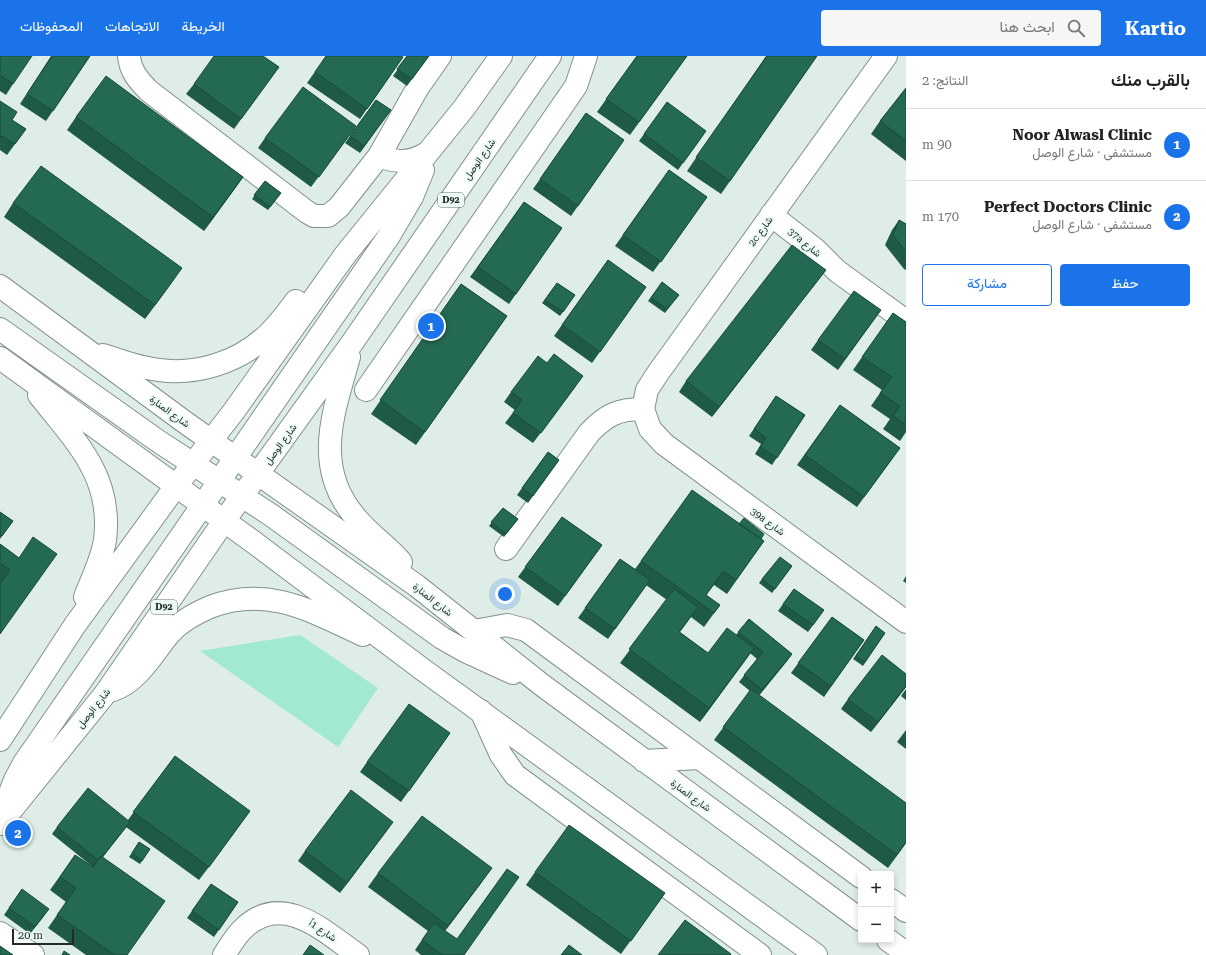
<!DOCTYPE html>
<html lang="ar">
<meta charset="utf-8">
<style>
:root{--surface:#fff;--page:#f6f6f6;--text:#222;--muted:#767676;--line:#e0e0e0;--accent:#1a73e8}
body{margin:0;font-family:"Roboto Serif",Vazirmatn,serif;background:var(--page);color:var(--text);direction:rtl}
.controls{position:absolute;right:12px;bottom:12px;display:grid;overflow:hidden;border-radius:4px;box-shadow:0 2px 6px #0003}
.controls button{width:36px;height:36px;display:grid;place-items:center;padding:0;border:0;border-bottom:1px solid var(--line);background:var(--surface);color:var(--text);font:20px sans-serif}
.scale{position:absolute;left:12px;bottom:10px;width:62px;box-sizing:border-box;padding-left:4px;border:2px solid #242a27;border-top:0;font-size:11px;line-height:14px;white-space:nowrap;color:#242a27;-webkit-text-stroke:3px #ebfaf4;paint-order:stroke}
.you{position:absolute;left:505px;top:538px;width:14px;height:14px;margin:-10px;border:3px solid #fff;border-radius:50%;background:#1a73e8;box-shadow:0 0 0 6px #1a73e833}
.badge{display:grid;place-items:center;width:26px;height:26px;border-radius:50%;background:var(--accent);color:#fff;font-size:13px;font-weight:700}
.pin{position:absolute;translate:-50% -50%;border:2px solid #fff;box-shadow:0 1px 4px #0006}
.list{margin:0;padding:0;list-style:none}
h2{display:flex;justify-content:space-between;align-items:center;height:52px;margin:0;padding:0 16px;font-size:17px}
h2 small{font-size:13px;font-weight:400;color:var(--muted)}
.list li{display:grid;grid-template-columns:26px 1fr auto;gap:12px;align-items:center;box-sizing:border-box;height:72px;padding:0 16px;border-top:1px solid var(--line)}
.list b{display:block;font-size:15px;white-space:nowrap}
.list p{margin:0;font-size:13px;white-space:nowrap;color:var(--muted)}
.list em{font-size:13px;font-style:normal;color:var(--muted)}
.actions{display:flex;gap:8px;padding:12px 16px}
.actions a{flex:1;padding:9px 0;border:1px solid var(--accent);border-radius:4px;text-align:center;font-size:14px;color:var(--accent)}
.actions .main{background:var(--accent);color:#fff}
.icon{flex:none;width:22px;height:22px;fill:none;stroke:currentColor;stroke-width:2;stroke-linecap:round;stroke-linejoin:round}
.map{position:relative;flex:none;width:906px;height:899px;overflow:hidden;direction:ltr}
header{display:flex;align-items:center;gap:24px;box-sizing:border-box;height:56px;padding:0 20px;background:var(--accent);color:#fff}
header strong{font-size:19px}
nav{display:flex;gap:22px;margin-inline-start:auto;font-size:14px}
.search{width:280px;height:36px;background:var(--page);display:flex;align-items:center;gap:10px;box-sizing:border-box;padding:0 14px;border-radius:4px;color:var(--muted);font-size:15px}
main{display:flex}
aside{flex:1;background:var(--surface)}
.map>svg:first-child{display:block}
.green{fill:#a2eacf}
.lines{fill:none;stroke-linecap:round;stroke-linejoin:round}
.minor-casing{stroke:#84918c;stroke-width:24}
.major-casing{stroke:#84918c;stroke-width:24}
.minor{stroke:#fff;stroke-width:22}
.major{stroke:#fff;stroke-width:22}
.wall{fill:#1f5a47}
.shaded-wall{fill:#194a3a}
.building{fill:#246953;stroke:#194a3a}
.labels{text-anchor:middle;stroke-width:4;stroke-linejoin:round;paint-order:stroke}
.shield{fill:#ebfaf4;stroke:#606864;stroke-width:1}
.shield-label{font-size:9px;font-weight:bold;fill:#242a27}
.street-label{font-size:10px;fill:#242a27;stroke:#ebfaf4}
</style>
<header>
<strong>Kartio</strong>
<div class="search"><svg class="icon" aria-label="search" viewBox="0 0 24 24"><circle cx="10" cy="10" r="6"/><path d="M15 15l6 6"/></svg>ابحث هنا</div>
<nav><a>الخريطة</a><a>الاتجاهات</a><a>المحفوظات</a></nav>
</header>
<main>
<aside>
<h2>بالقرب منك<small>النتائج: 2</small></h2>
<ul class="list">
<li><span class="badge">1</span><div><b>Noor Alwasl Clinic</b><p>مستشفى · شارع الوصل</p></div><em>90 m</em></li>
<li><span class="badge">2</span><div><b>Perfect Doctors Clinic</b><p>مستشفى · شارع الوصل</p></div><em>170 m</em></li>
</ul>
<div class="actions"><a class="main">حفظ</a><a>مشاركة</a></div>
</aside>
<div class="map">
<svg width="906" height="899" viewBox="0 0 906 899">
<rect width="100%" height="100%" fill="#deede6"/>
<path class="green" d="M300,579L378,632L338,691L200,595Z"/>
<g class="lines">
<defs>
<path id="minor" d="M129,0C130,15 139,25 149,35L307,156L314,160H328L339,151L379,100L417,33L440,0
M771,159L816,194L837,215L906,265
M366,334L576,30L586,0
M643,353L647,334L658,317L886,0
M643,353L650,373L664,388L906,566
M506,493L589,377C606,359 618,353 643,353
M474,575L507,569L526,574L861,821
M481,655L501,699L515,719L760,899
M891,844L906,855
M0,877L33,899
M224,899C230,890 236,879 244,872C283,835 325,876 358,899"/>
<path id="major" d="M379,100C396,107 411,107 427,97
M0,230L186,367L417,530L542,629L861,864
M0,273L158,385L271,459L442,582L465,595L513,617
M103,299C122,305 140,312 159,314C196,319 236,307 264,282C276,272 286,258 296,245
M349,301C333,358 312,412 357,463C370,479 388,490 401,506
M0,302L252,485L422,613L816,899
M39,339C75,385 113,420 105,484C102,503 92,523 85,541
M113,634C139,625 153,597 170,577C180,566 196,557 210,551C268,529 311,555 363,579
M0,684L75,569L176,430L234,355L345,199L464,52L501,0
M644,705L699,702
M3,754L15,724L24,707L389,180L412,141L423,114
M0,768L105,638L224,465L352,287L550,0
M888,884L906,897"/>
</defs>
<use href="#minor" class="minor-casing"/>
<use href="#major" class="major-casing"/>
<use href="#minor" class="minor"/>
<use href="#major" class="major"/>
</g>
<path class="wall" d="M0,0L13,28L6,39L0,35Z
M51,0H90L46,65L20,48Z
M326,0L403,1L360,63L307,27Z
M407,0H429L407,30L393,20Z
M637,0H687L630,79L597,56Z
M766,0H817L721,138L687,115Z
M279,11L234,73L186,38L194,28Z
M906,32V105L871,78L880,65Z
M376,44L391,54L360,97L345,87Z
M0,45L12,64L26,73L7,99L0,94Z
M667,46L701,82L678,114L639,85Z
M586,57L624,84L571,160L533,133Z
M76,61L243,121L204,175L67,74Z
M349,80L311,131L258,92L265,82Z
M669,114L707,141L653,216L615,190Z
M265,125L281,137L268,154L252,143Z
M524,146L562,172L509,248L470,221Z
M13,147L173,225L145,263L4,161Z
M899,164L906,168V214L904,213L885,189L892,174Z
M608,204L646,231L592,307L554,280Z
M818,224L712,361L679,336L686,325Z
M662,226L679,239L665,257L648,245Z
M557,227L575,239L560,260L542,247Z
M461,228L507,260L416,389L371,358Z
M881,254L838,314L811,294L818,284Z
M893,257L906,266V376L900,385L883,373L890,363L871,350L882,334L853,314Z
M576,330L533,387L505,367L515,354L504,346L511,336Z
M776,340L805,359L772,409L755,398L761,388L749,380Z
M840,349L900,392L857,451L797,409Z
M548,396L559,404L528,447L517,439Z
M503,452L518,463L504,481L489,470Z
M0,456L13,465L0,483Z
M562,461L602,489L558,550L518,521Z
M761,483L764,485L727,538L714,529L706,539L720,549L704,571L691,561L680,576L708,597L736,579L749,563L792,598L787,605L759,639L906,787L888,812L714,684L750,635L739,626L757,603L750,597L700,666L620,607L667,544L646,529L608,583L578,562L620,503L635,513L641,505Z
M0,488L19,502L1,527H0Z
M792,510L772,537L759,527L762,523Z
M906,520V527L903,525Z
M783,548L824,554L808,576L778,555Z
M832,561L864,584L824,641L791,617Z
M876,570L885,577L863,610L853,603Z
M906,618V631L871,676L841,653L848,643Z
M906,633V644L901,640Z
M906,674V693L897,686Z
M450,677L401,746L360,716L367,706Z
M175,700L240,768L199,824L126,771L103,801L127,899H86L48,872L66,846L50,834L75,799L93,811L52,778L57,771L128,764Z
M393,766L340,837L298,805L305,795Z
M139,786L150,793L140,808L129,801Z
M535,816L665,837L621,898L526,829Z
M378,817L482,826L445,875L464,899H421L415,894L428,875L368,831Z
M211,828L238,846L214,881L187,862Z
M22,833L44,860L30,878L4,859Z"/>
<path class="shaded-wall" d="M243,121L234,134L204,175L213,161Z
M182,212L173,225L145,263L155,249Z
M826,214L818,224L712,361L719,351Z
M754,592L745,605L700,666L709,652Z
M792,598L787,605L758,641L762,634Z
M906,630V631L871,676L878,666Z
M250,755L240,768L199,824L209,811Z
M130,766L125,773L94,812L99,805Z
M393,766L386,776L340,837L347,827Z
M906,786V787L888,812Z
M492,812L482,826L439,883L448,870Z"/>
<path class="building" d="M0,0H32L13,28L0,19Z
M52,0H90L53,55L27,38Z
M214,0H263L279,11L241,63L194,28Z
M326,0H401L403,1L367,53L315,16Z
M407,0H429L412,23L397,13Z
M637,0H687L639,66L606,43Z
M767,0H817L730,125L696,101Z
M106,20L243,121L213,161L76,61Z
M303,31L356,70L319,121L265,82Z
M906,32V85L880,65Z
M376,44L391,54L364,90L350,80Z
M0,45L17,56L12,64L26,73L15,88L2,80L0,82Z
M667,46L706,75L683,107L644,78Z
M586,57L624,84L578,150L540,123Z
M41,110L182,212L155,249L13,147Z
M669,114L707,141L661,206L623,179Z
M265,125L281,137L270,151L254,139Z
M524,146L562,172L516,238L478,211Z
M899,164L906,168V196L893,179Z
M792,189L826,214L719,351L686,325Z
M608,204L646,231L600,296L562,269Z
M662,226L679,239L667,253L651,242Z
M557,227L575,239L563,256L545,244Z
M461,228L507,260L425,376L380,344Z
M854,235L881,254L845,303L818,284Z
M893,257L906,266V369L893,360L900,350L880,337L892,321L862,301Z
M554,298L583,320L541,377L513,357L522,344L511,336L538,300L547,307Z
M776,340L805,359L777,402L760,391L766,382L754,373Z
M840,349L900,392L864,441L805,399Z
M548,396L559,404L533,440L522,432Z
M692,434L764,485L736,524L723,515L706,539L720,549L714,557L641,505Z
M503,452L518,463L506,478L491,466Z
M0,456L13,465L2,480L0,478Z
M562,461L602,489L565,540L525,511Z
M744,462L764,478L761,483L739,468Z
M33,481L57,498L0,578V528L10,514L0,507V488L19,502Z
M780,501L792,510L775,533L762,523Z
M620,503L650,524L615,573L585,552Z
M674,533L698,551L679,576L708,597L727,572L754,592L709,652L629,593Z
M794,533L824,554L813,569L783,548Z
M832,561L864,584L831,630L798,607Z
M749,563L792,598L762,634L744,619L763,596L738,576Z
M876,570L885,577L865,606L856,600Z
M882,599L906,618V630L878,666L848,643Z
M751,633L906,747V786L897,799L723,671Z
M409,648L450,677L409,735L367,706Z
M175,700L250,755L209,811L133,756Z
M88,732L130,766L102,801L101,800L98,804L57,771Z
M351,734L393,766L347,827L305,795Z
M422,760L492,812L448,870L378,817Z
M569,769L665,837L631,885L535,816Z
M139,786L150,793L142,805L132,797Z
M75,799L93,811L101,800L165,845L127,899H115L57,859L76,832L60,821Z
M507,813L519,821L464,899H442L422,884L434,867L457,883Z
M211,828L238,846L219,874L192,855Z
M22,833L49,853L35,871L9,852Z
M685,864L731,898L730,899H658Z
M310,889L324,899H303Z
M569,889L582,899H561Z
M0,890L13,899H0Z
M64,895L70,899H62Z"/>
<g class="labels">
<g class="shield">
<rect x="438" y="137" width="26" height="14" rx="3"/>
<rect x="151" y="544" width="26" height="14" rx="3"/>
</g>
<g class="shield-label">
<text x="451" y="147">D92</text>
<text x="164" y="554">D92</text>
</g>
<g class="street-label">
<text transform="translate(479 103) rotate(-55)" y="4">شارع الوصل</text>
<text transform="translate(760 175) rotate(-54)" y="4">2c شارع</text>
<text transform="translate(805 186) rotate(39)" y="4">37a شارع</text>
<text transform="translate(170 355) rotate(36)" y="4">شارع المنارة</text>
<text transform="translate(280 388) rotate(-54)" y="4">شارع الوصل</text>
<text transform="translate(768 465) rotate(36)" y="4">39a شارع</text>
<text transform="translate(433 543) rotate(38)" y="4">شارع المنارة</text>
<text transform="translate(93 652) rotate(-52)" y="4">شارع الوصل</text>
<text transform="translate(691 739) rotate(36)" y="4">شارع المنارة</text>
<text transform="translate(323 874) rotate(34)" y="4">شارع 1أ</text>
</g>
</g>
</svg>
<div class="controls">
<button>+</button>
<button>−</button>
</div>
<div class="scale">20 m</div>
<div class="you"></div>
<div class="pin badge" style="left:431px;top:270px">1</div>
<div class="pin badge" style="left:18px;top:777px">2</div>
</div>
</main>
